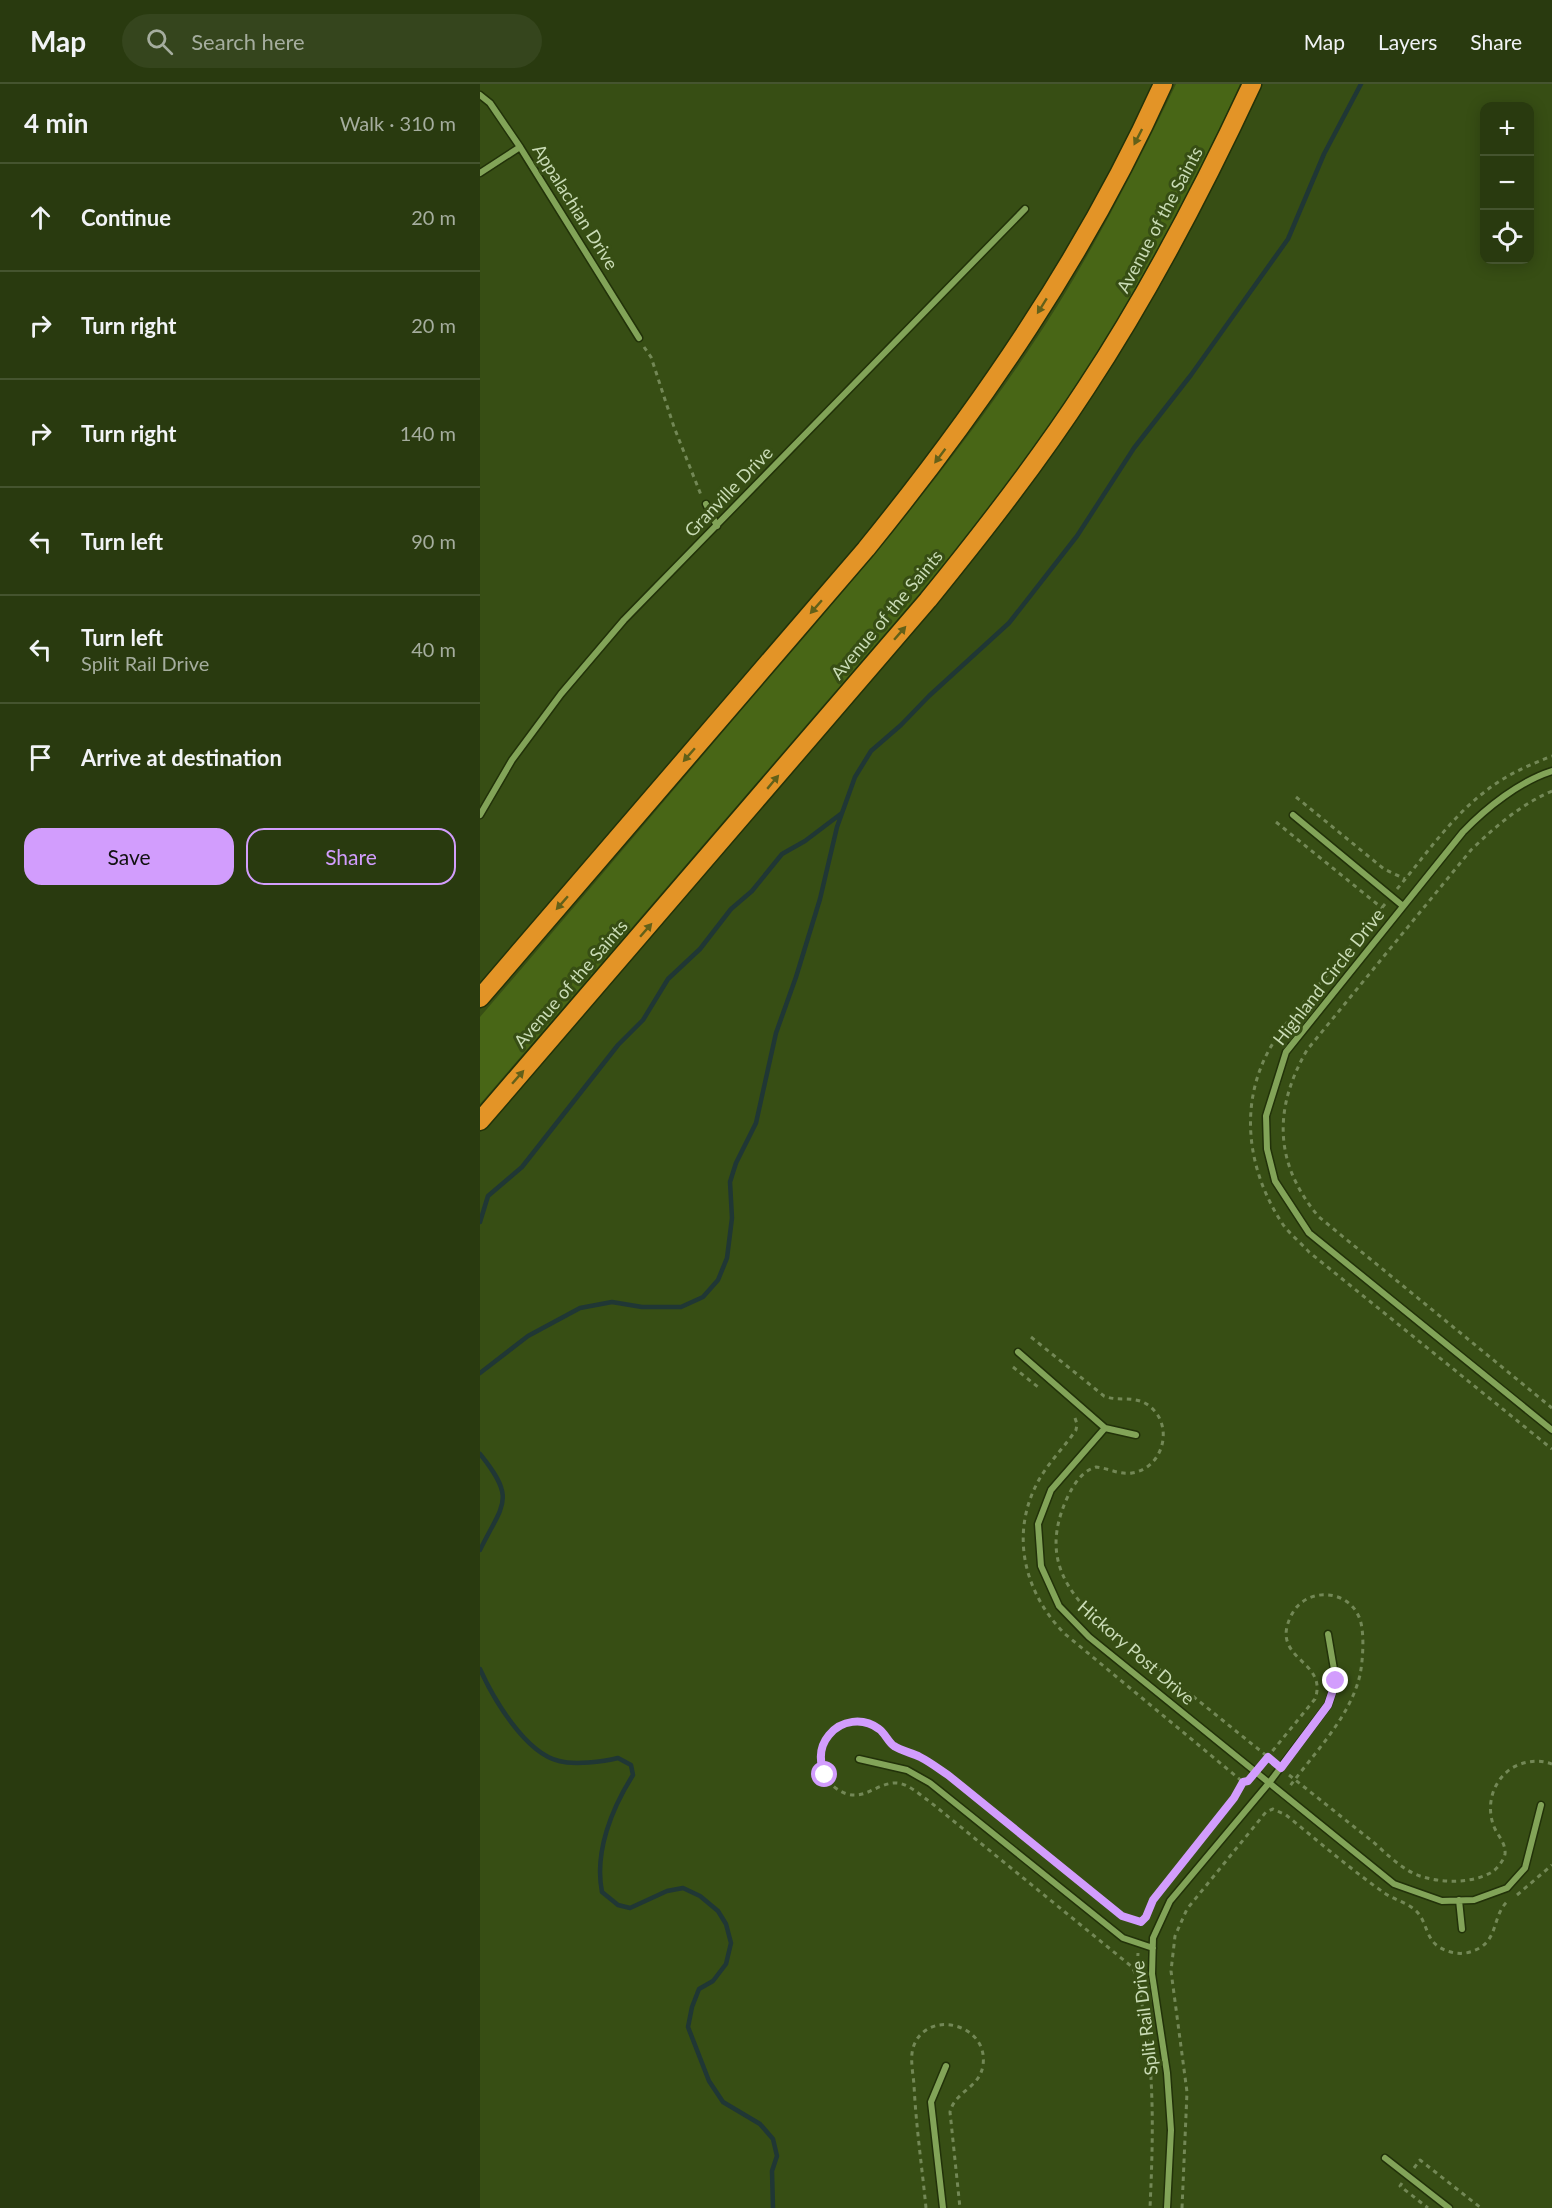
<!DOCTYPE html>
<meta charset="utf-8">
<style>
:root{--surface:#293a0f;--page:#35451d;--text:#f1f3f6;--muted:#a5ad9e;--line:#45542f;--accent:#d29dfd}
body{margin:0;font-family:Lato,sans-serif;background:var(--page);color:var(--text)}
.controls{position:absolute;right:18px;top:18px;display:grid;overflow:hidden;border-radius:12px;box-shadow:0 3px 15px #0003}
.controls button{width:54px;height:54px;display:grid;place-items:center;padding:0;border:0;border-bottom:2px solid var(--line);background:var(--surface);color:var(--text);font:30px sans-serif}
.stop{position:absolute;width:18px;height:18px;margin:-14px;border:4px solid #d29dfd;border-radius:50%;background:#fff}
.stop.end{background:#d29dfd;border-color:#fff;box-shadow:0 2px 6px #0008}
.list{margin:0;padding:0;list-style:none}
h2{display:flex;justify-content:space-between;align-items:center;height:78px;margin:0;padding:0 24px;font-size:26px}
h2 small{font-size:20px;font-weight:400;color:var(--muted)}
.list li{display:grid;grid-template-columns:39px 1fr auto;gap:18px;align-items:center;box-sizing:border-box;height:108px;padding:0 24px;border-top:2px solid var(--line)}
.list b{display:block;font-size:22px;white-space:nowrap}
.list p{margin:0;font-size:20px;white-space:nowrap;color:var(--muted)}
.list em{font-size:20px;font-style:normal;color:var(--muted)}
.actions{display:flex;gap:12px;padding:18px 24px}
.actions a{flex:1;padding:14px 0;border:2px solid var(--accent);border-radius:18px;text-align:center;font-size:21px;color:var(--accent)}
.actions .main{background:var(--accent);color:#111}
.icon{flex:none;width:33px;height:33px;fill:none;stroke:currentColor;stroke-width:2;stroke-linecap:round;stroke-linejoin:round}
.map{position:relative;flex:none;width:1072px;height:2124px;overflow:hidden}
header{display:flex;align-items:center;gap:36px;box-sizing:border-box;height:84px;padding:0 30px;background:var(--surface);border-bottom:2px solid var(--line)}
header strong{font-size:28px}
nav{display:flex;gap:33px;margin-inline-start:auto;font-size:21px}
.search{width:420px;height:54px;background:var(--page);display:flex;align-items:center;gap:15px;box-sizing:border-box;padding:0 21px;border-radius:33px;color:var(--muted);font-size:22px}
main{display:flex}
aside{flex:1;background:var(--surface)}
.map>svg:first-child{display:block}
.green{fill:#486616}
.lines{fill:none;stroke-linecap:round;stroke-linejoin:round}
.stream{stroke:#203735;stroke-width:4.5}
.street-casing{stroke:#223209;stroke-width:9}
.highway-casing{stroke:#223209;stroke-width:21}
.path{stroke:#738856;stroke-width:3;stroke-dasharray:4.5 4.5;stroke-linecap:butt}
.street{stroke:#82a458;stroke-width:6}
.highway{stroke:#e39427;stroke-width:18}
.oneway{fill:#626019}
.route{stroke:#d29dfd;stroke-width:8}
.labels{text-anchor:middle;stroke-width:6;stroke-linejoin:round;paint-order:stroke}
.street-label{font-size:18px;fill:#c9dbb5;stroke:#374e14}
</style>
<header>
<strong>Map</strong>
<div class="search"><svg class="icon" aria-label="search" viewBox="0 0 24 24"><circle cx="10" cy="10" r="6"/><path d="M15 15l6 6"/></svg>Search here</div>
<nav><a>Map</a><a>Layers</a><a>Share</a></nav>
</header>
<main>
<aside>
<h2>4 min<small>Walk · 310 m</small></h2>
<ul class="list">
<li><svg class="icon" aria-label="ahead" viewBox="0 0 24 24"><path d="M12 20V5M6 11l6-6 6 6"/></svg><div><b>Continue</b></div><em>20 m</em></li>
<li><svg class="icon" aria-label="right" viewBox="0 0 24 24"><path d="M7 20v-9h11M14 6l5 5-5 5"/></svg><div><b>Turn right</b></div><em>20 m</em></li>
<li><svg class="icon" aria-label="right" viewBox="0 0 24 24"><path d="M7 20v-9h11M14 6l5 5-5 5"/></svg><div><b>Turn right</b></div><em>140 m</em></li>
<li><svg class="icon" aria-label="left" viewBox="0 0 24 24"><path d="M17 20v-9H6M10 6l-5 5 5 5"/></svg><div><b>Turn left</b></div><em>90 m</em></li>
<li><svg class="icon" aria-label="left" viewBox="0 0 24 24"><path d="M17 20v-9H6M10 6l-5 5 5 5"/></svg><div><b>Turn left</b><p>Split Rail Drive</p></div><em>40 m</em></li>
<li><svg class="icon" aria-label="arrive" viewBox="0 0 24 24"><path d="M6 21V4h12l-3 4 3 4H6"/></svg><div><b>Arrive at destination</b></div></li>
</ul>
<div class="actions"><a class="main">Save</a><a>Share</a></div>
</aside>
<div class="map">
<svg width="1072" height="2124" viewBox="0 0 1072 2124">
<rect width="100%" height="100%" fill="#374e14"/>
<path class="green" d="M696,0H760C714,103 660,201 600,296C562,355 519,411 477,466L0,1020V933C87,832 173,730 259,629C360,512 462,395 548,267C605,183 652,91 696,0Z"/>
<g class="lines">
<path class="stream" d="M0,1138L8,1112L42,1083L138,961L163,936L188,895L220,865L251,825L272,807L302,770L325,757L362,729
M0,1289L48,1252L100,1224L132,1218L162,1223H201L223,1213L238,1196L247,1174L252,1134L250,1098L256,1079L276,1039L296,949L316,893L340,815L357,743L375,693L391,667L421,641L449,612L529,539L597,452L654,364L711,291L808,155L844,70L881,0
M0,1370C37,1416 23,1419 0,1466
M0,1585C13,1614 45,1669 79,1677C94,1681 123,1678 138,1674L151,1681L153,1691C132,1724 114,1768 122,1808L138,1821L150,1824L187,1807L203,1804L220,1812L238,1827L246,1840L251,1859L246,1880L233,1897L219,1905L212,1923L208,1943L229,1997L243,2018L280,2040L293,2055L297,2072L292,2087L293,2124"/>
<defs>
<path id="street" d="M0,11L10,19L40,63L159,254
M0,89L40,63
M226,420L237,442
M1072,687C1040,697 1006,724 983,748L806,968L786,1032L787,1065L795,1097L829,1149L1072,1346
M0,731L32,676L81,610L144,536L545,125
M813,731L923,822
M538,1268L625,1344L571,1406L558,1440L561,1482L579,1522L609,1553L914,1800L962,1817L994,1816L1027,1804L1045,1784L1061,1721
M625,1344L656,1351
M379,1675L427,1686L450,1699L643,1854L673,1864
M979,1816L982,1845
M905,2074L969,2124
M463,2124L451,2018L466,1982
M687,2124L691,2046L687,1989L672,1890L673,1854L690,1817L789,1699L848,1621L856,1597L848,1550"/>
<path id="highway" d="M0,914L386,465C502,322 607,169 683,0
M0,1037L448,516C504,447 558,378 606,304C670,207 723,105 772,0"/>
</defs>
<use href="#street" class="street-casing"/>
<use href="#highway" class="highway-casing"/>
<path class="path" d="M164,263L171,273L194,343L221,411
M1072,707C1040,721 1016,742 991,766L827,966C793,1025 794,1080 839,1133L1072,1324
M816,713L904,785L925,795
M796,738L902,824
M917,805C945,772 971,733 1007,706C1026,691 1049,681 1072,672
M905,820C881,849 857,878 833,908C817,926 801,944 789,966C758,1023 768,1089 804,1142C811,1151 821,1159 829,1168L1072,1365
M551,1253L624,1312C638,1318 654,1311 668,1321C695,1340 684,1384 652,1389C639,1391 628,1384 616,1383C602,1387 594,1400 588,1412C566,1459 575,1493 610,1529L793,1677
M533,1283L558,1303
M595,1334L597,1340L596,1346C585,1362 570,1377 560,1394C529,1447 543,1508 585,1550L763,1698L754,1714L673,1816L666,1833L661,1838L642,1832L468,1691C459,1685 450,1678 441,1673C432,1669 419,1667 412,1660C402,1651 401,1642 384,1638C346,1631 325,1683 357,1705C382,1722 395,1698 417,1699C429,1700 440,1711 449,1717L651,1882C660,1894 660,1911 663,1926C675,1992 673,2057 670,2124
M781,1681L835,1615C849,1576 789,1576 811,1532C824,1503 867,1504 879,1533C885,1546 883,1576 880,1591C870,1633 835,1668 810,1702
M809,1691C837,1713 864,1735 892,1757C906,1769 922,1786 940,1792C961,1799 992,1800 1012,1788C1017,1785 1024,1776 1025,1770C1026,1760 1019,1753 1015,1745C1005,1723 1012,1697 1032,1684C1044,1677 1059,1675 1072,1680
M1037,1811L1072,1781
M657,1890L658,1869
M934,2084L940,2076L1001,2124
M922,2099L920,2102L948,2124
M446,2124C442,2083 436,2042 434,2001C433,1989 430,1975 433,1964C445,1924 509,1939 503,1981C500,2004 475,2007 470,2028L480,2124
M702,2124L707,2008L691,1887L695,1852L707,1825L786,1728L793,1725L806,1731C838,1757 869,1784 903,1808C912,1815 926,1818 935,1826C947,1836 945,1854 959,1863C969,1869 980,1871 990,1868C1021,1859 1010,1832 1029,1816"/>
<use href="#street" class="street"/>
<use href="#highway" class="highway"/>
</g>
<defs><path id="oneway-solid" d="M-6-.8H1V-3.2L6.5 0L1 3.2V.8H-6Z" transform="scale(1.5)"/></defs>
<g class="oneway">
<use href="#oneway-solid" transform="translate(658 53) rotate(117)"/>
<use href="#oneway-solid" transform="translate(562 222) rotate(122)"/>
<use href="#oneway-solid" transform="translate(460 372) rotate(127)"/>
<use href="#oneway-solid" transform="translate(336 523) rotate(131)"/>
<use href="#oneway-solid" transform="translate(420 549) rotate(-49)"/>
<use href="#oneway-solid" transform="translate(209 671) rotate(131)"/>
<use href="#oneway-solid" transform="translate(293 698) rotate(-50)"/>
<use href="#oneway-solid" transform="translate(82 819) rotate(131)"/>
<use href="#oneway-solid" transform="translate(166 846) rotate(-49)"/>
<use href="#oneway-solid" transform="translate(38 993) rotate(-49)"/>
</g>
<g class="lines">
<path class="route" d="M345,1691C339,1677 339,1663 349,1651C361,1636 383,1633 399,1645C405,1649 408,1658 414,1662C422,1667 432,1669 440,1673C450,1678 459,1685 468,1691L642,1832L661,1838L666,1833L673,1816L754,1714L763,1698L768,1697L788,1673L801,1684L848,1621L856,1597"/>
</g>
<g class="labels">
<g class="street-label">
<text transform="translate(95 123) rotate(58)" y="6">Appalachian Drive</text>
<text transform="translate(680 136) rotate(-62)" y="6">Avenue of the Saints</text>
<text transform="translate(249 408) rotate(-46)" y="6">Granville Drive</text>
<text transform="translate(407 531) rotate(-50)" y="6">Avenue of the Saints</text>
<text transform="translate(849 893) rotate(-52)" y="6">Highland Circle Drive</text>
<text transform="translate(91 900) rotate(-49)" y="6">Avenue of the Saints</text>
<text transform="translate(656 1569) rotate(41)" y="6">Hickory Post Drive</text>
<text transform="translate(665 1934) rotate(-97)" y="6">Split Rail Drive</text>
</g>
</g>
</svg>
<div class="controls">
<button>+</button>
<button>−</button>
<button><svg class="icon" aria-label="locate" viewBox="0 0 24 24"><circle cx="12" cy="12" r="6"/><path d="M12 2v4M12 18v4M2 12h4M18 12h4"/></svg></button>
</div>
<div class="stop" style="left:345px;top:1691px"></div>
<div class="stop end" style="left:856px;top:1597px"></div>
</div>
</main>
